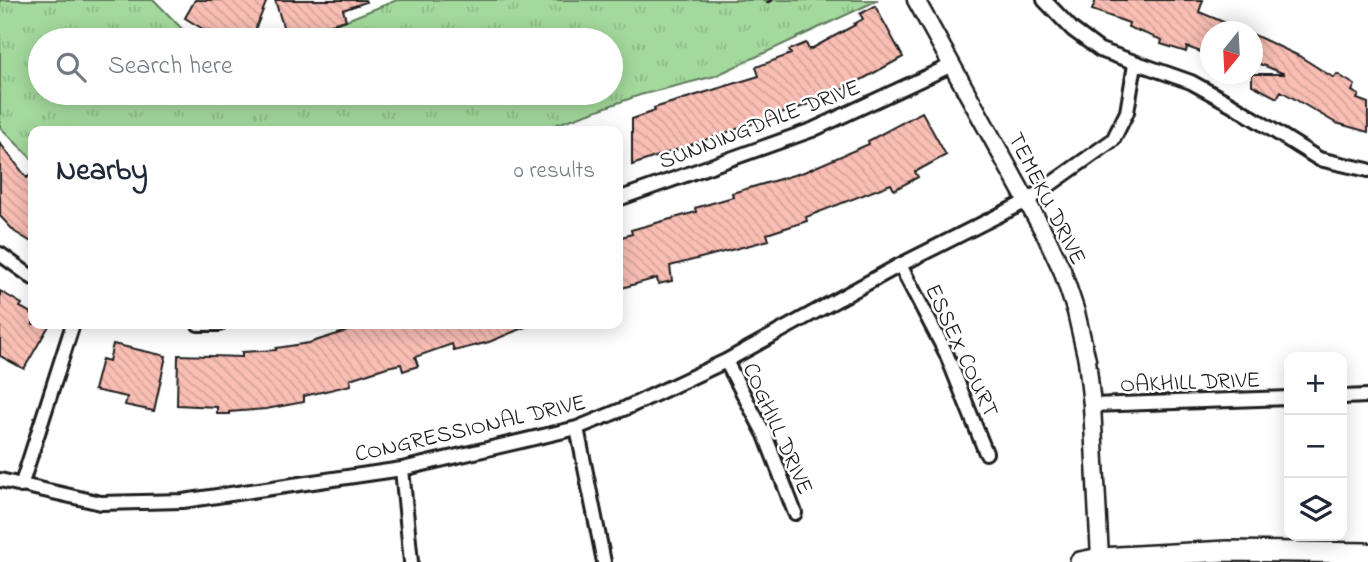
<!DOCTYPE html>
<meta charset="utf-8">
<style>
:root{--surface:#fff;--page:#f2f2f3;--text:#1f2937;--muted:#747a83;--line:#e0e1e3}
body{margin:0;font-family:"Indie Flower",sans-serif;background:var(--page);color:var(--text)}
.controls{position:absolute;right:21px;bottom:21px;display:grid;overflow:hidden;border-radius:14px;box-shadow:0 4px 18px #0003}
.controls button{width:63px;height:63px;display:grid;place-items:center;padding:0;border:0;border-bottom:2px solid var(--line);background:var(--surface);color:var(--text);font:35px sans-serif}
.compass{position:absolute;left:1200px;top:21px;width:63px;height:63px;border-radius:50%;background:var(--surface);box-shadow:0 4px 18px #0003;rotate:198deg}
.list{margin:0;padding:0;list-style:none}
h2{display:flex;justify-content:space-between;align-items:center;height:91px;margin:0;padding:0 28px;font-size:30px}
h2 small{font-size:23px;font-weight:400;color:var(--muted)}
.icon{flex:none;width:38px;height:38px;fill:none;stroke:currentColor;stroke-width:2;stroke-linecap:round;stroke-linejoin:round}
.map{position:relative;flex:none;width:1368px;height:562px;overflow:hidden}
.search{position:absolute;background:var(--surface);box-shadow:0 4px 18px #0003;left:28px;top:28px;width:595px;height:77px;display:flex;align-items:center;gap:18px;box-sizing:border-box;padding:0 24px;border-radius:38px;color:var(--muted);font-size:26px}
.panel{position:absolute;background:var(--surface);box-shadow:0 4px 18px #0003;left:28px;top:126px;width:595px;height:203px;border-radius:14px}
.map>svg:first-child{display:block}
.grass{fill:url(#grass-tufts);stroke:#607a5c;stroke-width:2}
.building{fill:url(#building-back-hatch);stroke:#1c1c1c;stroke-width:2}
.lines{fill:none;stroke-linecap:round;stroke-linejoin:round}
.minor-casing{stroke:#1c1c1c;stroke-width:18}
.tertiary-casing{stroke:#1c1c1c;stroke-width:21}
.secondary-casing{stroke:#1c1c1c;stroke-width:24}
.path{stroke:#1c1c1c;stroke-width:2.5;stroke-dasharray:7 5;stroke-linecap:butt}
.minor{stroke:#fff;stroke-width:12}
.tertiary{stroke:#fff;stroke-width:16}
.secondary{stroke:#fff;stroke-width:19}
.labels{text-anchor:middle;stroke-width:5;stroke-linejoin:round;paint-order:stroke}
.street-label{font-size:23px;fill:#1c1c1c;stroke:#fff}
</style>
<div class="map">
<svg width="1368" height="562" viewBox="0 0 1368 562">
<defs>
<pattern id="grass-tufts" width="24" height="20" patternUnits="userSpaceOnUse" patternTransform="scale(1.75)"><rect width="24" height="20" fill="#a3d99c"/><path d="M3 7l-1-3M5 7V3M7 7l1-3M15 17l-1-3M17 17v-4M19 17l1-3" fill="none" stroke="#8cba86"/></pattern>
<pattern id="building-back-hatch" width="6" height="6" patternUnits="userSpaceOnUse" patternTransform="scale(1.75)"><rect width="6" height="6" fill="#f9beb4"/><path d="M-1 5l2 2M0 0l6 6M5-1l2 2" fill="none" stroke="#d5a39a"/></pattern>
</defs>
<rect width="100%" height="100%" fill="#fff"/>
<filter id="ink" filterUnits="userSpaceOnUse"><feTurbulence type="fractalNoise" baseFrequency=".0143" numOctaves="2"/><feDisplacementMap in="SourceGraphic" scale="14" xChannelSelector="R" yChannelSelector="G"/><feConvolveMatrix kernelMatrix="1 2 1 2 8 2 1 2 1" color-interpolation-filters="sRGB"/></filter>
<g filter="url(#ink)">
<path class="grass" d="M0,0H154L189,36L202,40H40V93H611V40H296L397,0H878L715,76L640,95L538,131H33V160L0,127Z"/>
<path class="building" d="M195,0H267L251,40H236L209,30L208,32L185,18Z
M275,0H365L366,2L343,10L346,20L286,36Z
M1096,0H1203L1199,12L1248,32H1210V46L1204,43L1201,52L1187,47L1186,52L1161,44L1162,40L1128,27L1129,23L1092,10Z
M875,6L903,57L850,86L807,105L632,165V119L655,111L654,108L759,76L756,67L791,54L789,50L806,43L809,50L855,25L854,24L863,19L860,14Z
M1252,34L1299,56L1334,78L1337,74L1355,85L1352,91L1359,95L1357,99L1368,103V132L1336,123L1281,91L1277,98L1252,85V74H1285L1252,61Z
M922,112L946,155L915,172L918,177L894,190L891,184L806,217L807,221L767,234L769,240L670,266L672,281L658,284L657,278L618,289V238L632,234L631,230L696,212L695,208L733,197L732,193L804,172L869,144L868,141Z
M0,143L27,178L33,172V243L15,232L0,216Z
M0,291L22,304L20,307L33,314V324H50L24,369L0,356Z
M369,324L530,325L489,342L454,351L452,344L415,357L418,366L403,371L401,364L387,367L350,379L351,385L304,396V402L266,409L229,412V414H217V407L177,405L178,355L242,357V352L276,350V348L309,343Z
M113,344L166,356L154,411L125,405L127,397L94,390L102,359L109,361Z"/>
<g class="lines">
<defs>
<path id="minor" d="M1044,0L1073,30L1100,50L1191,82L1231,104L1319,159L1368,170
M618,199L812,130L952,65
M0,254L33,278
M900,265L946,353L986,453
M198,324H219
M726,361L765,435L795,513
M1342,397L1368,396
M1092,405L1289,398
M577,428L604,562
M402,469L411,562
M0,480L101,503L183,501L402,469L577,428L626,408L726,361L900,265L1027,201L1113,140L1127,112L1135,64
M21,486L73,324"/>
<path id="tertiary" d="M916,0L1046,236L1062,270L1076,312L1087,360L1092,405L1100,558"/>
<path id="secondary" d="M1080,562L1100,558L1227,551L1368,553"/>
</defs>
<use href="#minor" class="minor-casing"/>
<use href="#tertiary" class="tertiary-casing"/>
<use href="#secondary" class="secondary-casing"/>
<path class="path" d="M766,3L773,0"/>
<use href="#minor" class="minor"/>
<use href="#tertiary" class="tertiary"/>
<use href="#secondary" class="secondary"/>
</g>
</g>
<g class="labels">
<g class="street-label">
<text transform="translate(759 123) rotate(-21)" y="8">SUNNINGDALE DRIVE</text>
<text transform="translate(1048 198) rotate(63)" y="8">TEMEKU DRIVE</text>
<text transform="translate(963 350) rotate(65)" y="8">ESSEX COURT</text>
<text transform="translate(1190 381) rotate(-2)" y="8">OAKHILL DRIVE</text>
<text transform="translate(470 427) rotate(-13)" y="8">CONGRESSIONAL DRIVE</text>
<text transform="translate(779 428) rotate(66)" y="8">COGHILL DRIVE</text>
</g>
</g>
</svg>
<div class="controls">
<button>+</button>
<button>−</button>
<button><svg class="icon" aria-label="layers" viewBox="0 0 24 24"><path d="M12 4l9 5-9 5-9-5zM3 14l9 5 9-5"/></svg></button>
</div>
<svg class="compass" viewBox="-18 -18 36 36"><path d="M0-13l5 13h-10z" fill="#e53935"/><path d="M0 13l5-13h-10z" fill="#747a83"/></svg>
<div class="search"><svg class="icon" aria-label="search" viewBox="0 0 24 24"><circle cx="10" cy="10" r="6"/><path d="M15 15l6 6"/></svg>Search here</div>
<section class="panel">
<h2>Nearby<small>0 results</small></h2>
<ul class="list">
</ul>
</section>
</div>
